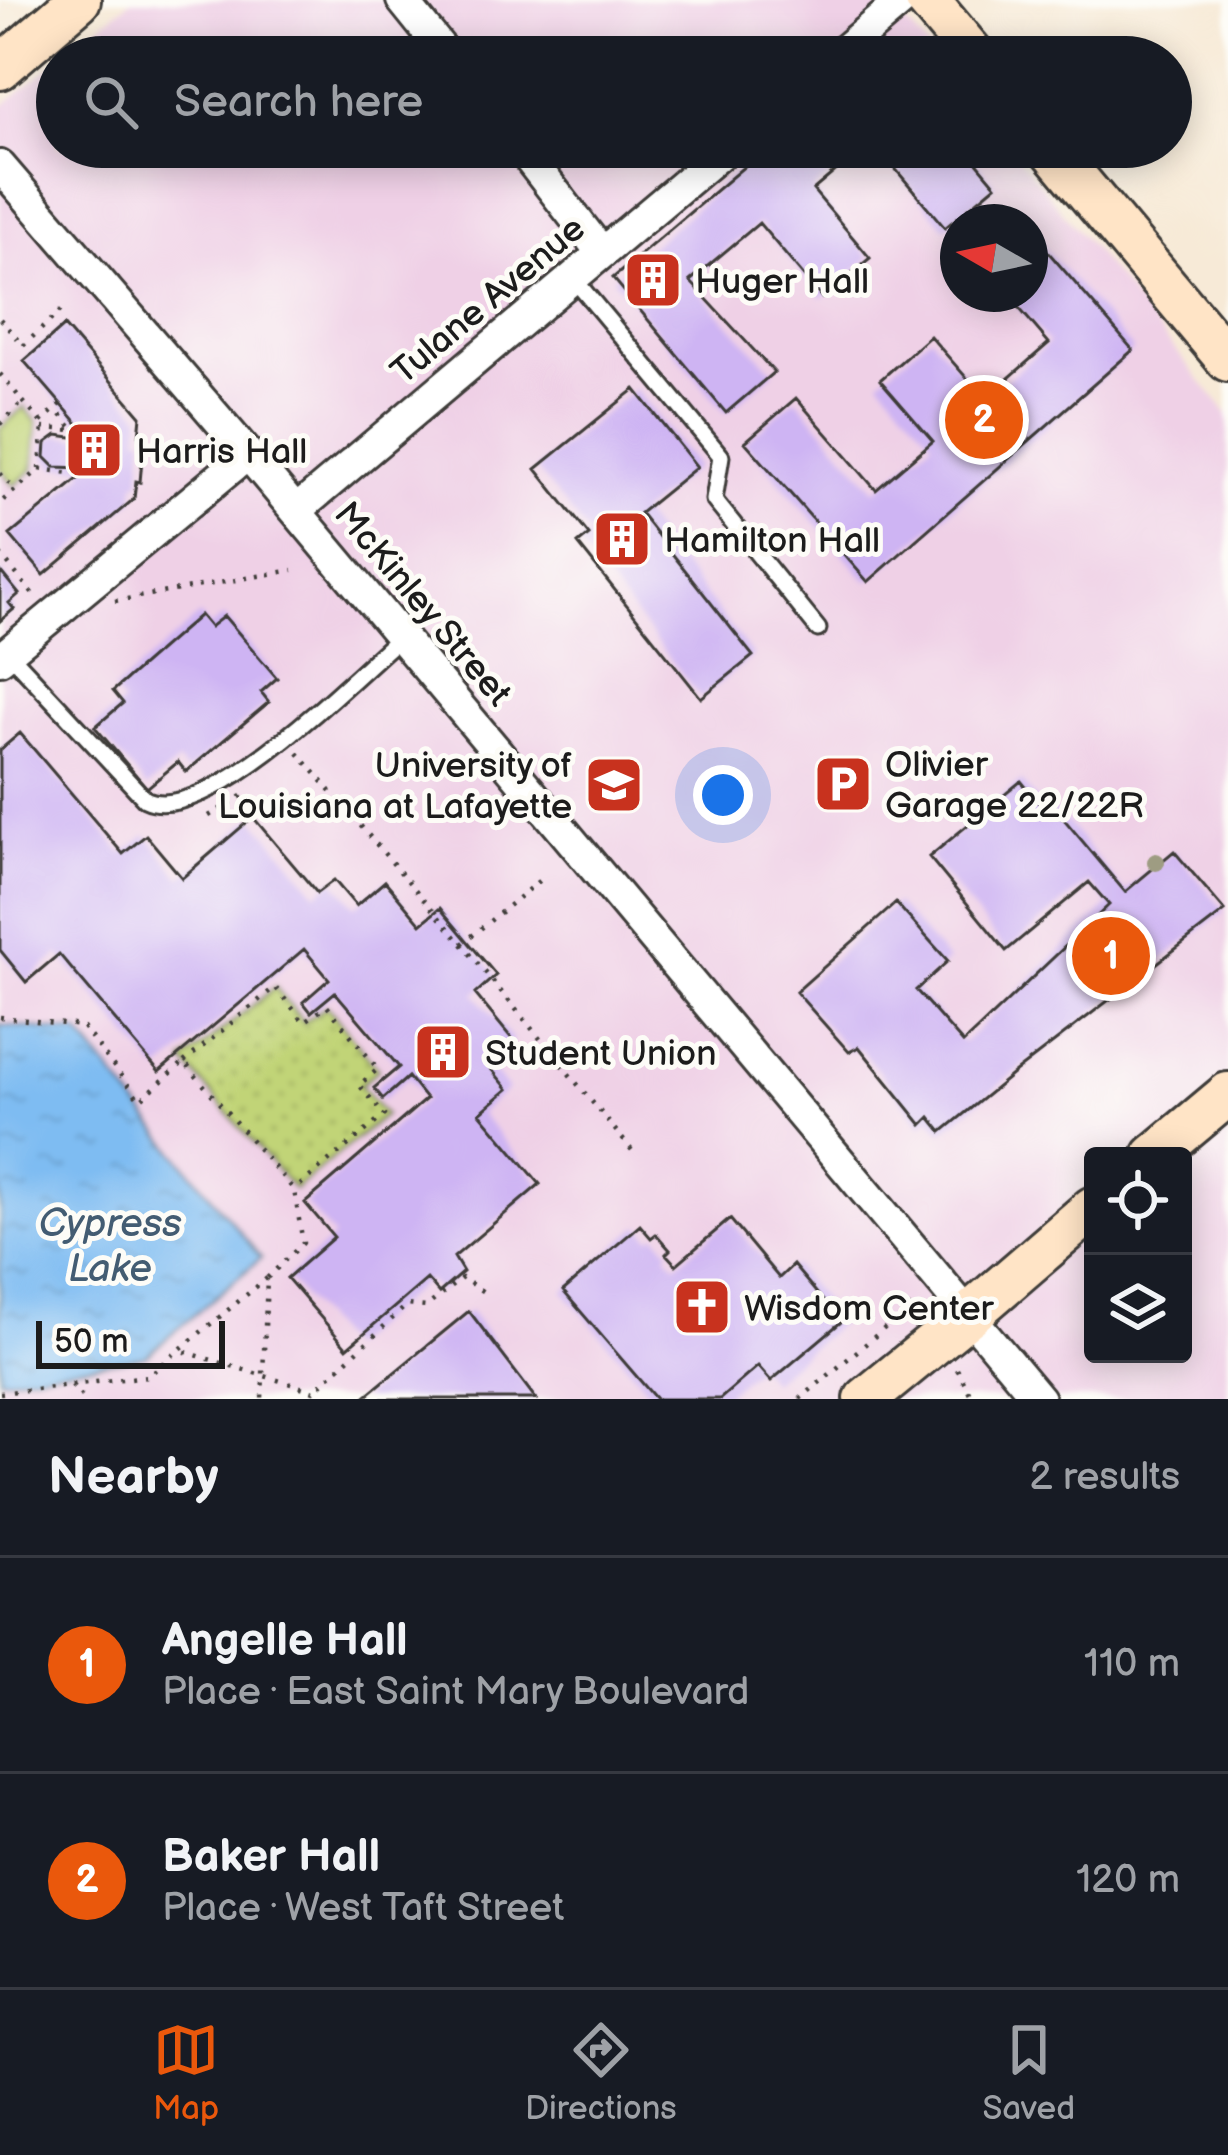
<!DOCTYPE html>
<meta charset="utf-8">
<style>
:root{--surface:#171b24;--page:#242831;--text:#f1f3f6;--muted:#9ea1a6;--line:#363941;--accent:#ea580c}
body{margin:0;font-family:"Balsamiq Sans",sans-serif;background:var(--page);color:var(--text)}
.controls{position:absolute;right:36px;bottom:36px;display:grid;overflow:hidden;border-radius:12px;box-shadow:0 6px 30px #0003}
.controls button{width:108px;height:108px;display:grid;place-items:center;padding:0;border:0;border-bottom:3px solid var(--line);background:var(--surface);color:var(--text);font:60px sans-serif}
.compass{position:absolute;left:940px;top:204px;width:108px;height:108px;border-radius:50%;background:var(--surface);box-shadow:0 6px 30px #0003;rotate:279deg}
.scale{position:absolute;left:36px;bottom:30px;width:189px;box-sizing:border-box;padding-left:12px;border:6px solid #1c1c1c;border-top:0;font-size:33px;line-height:42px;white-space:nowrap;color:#1c1c1c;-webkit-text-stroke:9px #fdfcf7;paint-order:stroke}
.you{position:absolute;left:723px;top:795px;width:42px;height:42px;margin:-30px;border:9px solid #fff;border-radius:50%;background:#1a73e8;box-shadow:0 0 0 18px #1a73e833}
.badge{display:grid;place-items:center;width:78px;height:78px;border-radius:50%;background:var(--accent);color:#fff;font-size:39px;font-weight:700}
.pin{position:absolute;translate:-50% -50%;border:6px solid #fff;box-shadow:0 3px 12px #0006}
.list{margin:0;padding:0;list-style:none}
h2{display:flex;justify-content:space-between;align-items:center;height:156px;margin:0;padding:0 48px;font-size:51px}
h2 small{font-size:39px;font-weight:400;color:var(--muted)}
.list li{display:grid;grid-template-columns:78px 1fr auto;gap:36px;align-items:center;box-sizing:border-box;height:216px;padding:0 48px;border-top:3px solid var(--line)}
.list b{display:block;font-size:45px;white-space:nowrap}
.list p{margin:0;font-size:39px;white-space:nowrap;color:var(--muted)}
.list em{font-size:39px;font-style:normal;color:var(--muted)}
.icon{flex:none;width:66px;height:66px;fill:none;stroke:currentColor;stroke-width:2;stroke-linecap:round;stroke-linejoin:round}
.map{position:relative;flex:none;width:1228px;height:1399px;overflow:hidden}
.search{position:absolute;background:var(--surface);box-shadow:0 6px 30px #0003;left:36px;right:36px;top:36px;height:132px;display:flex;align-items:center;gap:30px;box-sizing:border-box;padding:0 42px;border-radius:66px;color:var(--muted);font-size:45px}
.sheet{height:588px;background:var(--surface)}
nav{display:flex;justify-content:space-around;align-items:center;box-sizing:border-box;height:168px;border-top:3px solid var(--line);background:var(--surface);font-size:33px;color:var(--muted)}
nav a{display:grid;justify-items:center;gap:6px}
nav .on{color:var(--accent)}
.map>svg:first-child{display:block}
.built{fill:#efd0e6;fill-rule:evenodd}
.grass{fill:#c1d477;stroke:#6e784a;stroke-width:3}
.park{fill:url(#park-dots);stroke:#6e784a;stroke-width:3}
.water{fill:url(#water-ripples);stroke:#4d6c87;stroke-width:3}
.building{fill:#ceb4f3}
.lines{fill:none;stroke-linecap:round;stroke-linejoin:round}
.lane-casing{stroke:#3d3b38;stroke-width:21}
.street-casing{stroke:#3d3b38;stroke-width:36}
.secondary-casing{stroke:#3d3b38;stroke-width:48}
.path{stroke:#3d3b38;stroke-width:4.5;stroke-dasharray:3 9;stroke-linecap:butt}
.lane{stroke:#fff;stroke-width:15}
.street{stroke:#fff;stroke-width:30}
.secondary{stroke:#ffe4c6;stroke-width:42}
.tree{fill:#9e9c82}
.labels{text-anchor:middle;stroke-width:10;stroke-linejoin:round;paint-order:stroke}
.poi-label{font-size:36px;fill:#1c1c1c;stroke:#fdfcf7;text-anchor:start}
.street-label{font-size:36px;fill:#1c1c1c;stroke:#fdfcf7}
.water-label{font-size:39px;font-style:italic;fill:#435c72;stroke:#fdfcf7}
</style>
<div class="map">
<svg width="1228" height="1399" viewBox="0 0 1228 1399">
<defs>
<pattern id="park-dots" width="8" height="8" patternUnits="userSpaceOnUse" patternTransform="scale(3)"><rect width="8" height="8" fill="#c1d477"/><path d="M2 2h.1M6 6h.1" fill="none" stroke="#a5b566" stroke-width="1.8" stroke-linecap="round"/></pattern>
<pattern id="water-ripples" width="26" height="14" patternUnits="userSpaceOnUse" patternTransform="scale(3)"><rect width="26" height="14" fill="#7ebcf2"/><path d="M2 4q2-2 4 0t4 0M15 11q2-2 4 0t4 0" fill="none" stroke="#6ca1cf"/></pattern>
</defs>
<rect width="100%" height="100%" fill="#fdfcf7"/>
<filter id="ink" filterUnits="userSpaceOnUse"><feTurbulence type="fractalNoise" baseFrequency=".00833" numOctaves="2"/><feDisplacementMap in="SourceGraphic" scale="24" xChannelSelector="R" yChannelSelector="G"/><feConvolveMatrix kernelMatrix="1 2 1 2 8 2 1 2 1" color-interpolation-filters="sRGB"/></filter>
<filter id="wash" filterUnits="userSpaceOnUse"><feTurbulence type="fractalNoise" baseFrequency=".004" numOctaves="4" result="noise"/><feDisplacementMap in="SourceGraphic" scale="48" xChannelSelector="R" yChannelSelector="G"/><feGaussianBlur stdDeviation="2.7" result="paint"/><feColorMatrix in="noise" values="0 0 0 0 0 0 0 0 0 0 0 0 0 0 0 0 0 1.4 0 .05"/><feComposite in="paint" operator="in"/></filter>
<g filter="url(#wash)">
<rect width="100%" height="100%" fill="#f7ead7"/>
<path class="built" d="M131,0H888L935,57H61Z
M57,61V147H1009L1228,414V1399H0V108ZM958,222H1030V294H958ZM1093,1156H1183V1354H1093Z"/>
<path class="grass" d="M24,407L37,422L33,470L14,486L0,468V429Z"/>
<path class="park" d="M275,987L303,1022L327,1006L378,1069L360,1085L385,1115L294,1190L184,1062Z"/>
<path class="water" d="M0,1025L79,1033L261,1258L146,1356L0,1379Z"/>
<g id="blocks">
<path class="building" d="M767,147H864L813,190L870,258L822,298L759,223L690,281L774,372L726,413L613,278Z
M877,147H964L996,185L945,228Z
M1030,231L1133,350L868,582L745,442L796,398L876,490L933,441L880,380L930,336L985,399L1049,343L1007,294H1030Z
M64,326L141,416L139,437H144L140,482L136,481L134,499L44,575L10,535L84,474V468L55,467L45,457L46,443L57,435L87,439V434L24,361Z
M635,389L697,467L640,513L753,656L701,698L578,544L589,535L536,469Z
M0,571L19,594L9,603L14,609L0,621Z
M200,615L210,627L224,616L277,678L261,692L269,702L186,772L178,762L147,788L95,727L123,703L113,691Z
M20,733L123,854L146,835L182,878L253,817L317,893L334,880L356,906L385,881L421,924L440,908L496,975L475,994L513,1040L486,1063L508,1089L480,1113L540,1184L454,1257L463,1272L439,1293L427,1279L347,1348L287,1278L334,1237L305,1203L426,1099L408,1077L383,1099L374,1088L399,1067L335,992L311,1012L303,1002L329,979L304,949L159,1072L59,954L26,982L0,950V750Z
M1021,781L1047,813L1058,812L1125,892L1174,851L1225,911L1014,1073L942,1132L930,1117L922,1125L859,1047L849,1052L796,992L896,903L948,961L916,990L963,1043L977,1030L1109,905L1089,882L1006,951L929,857Z
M730,1219L779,1278L793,1265L841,1322L771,1381L758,1366L720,1399H656L563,1291L640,1225L651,1238L656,1234L670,1250L666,1254L676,1265Z
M469,1311L536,1399H362Z"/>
</g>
</g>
<g filter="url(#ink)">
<use href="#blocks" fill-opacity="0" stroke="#3d3b38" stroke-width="3"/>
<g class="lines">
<defs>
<path id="lane" d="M573,278L721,456L714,500L818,629
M8,652L145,799C206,829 354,676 400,637"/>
<path id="street" d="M402,0L448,57
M836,57L903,0
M520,147L602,253
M0,166L248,454L1039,1399
M296,511L728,147
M0,659L248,454"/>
<path id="secondary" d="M927,0L975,57
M0,68L79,0
M1050,147L1228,360
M1154,1156L1228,1094
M866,1399L969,1315L1093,1208"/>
</defs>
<use href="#lane" class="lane-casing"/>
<use href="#street" class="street-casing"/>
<use href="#secondary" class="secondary-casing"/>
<path class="path" d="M0,319L23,346L67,305
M0,374L43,425L40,469L0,503
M41,422L61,404
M0,424L22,403
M43,428L74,430L56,409
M40,469L70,473
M0,473L15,490
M0,554L36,598
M115,601L293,570
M298,753L462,944L541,879
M209,816L247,793
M462,944L635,1154
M0,1017L82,1026L140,1100L184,1062L294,1190L303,1243L267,1278L262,1399
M184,1062L275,987L304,1022L327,1006L378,1069L359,1085L385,1115L294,1190
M267,1278L179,1350L314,1391L407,1305L426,1307L462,1278L485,1293
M957,1369L973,1399
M72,1385L84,1399
M0,1393L148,1376L179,1350
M800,1399L911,1306"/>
<use href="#lane" class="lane"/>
<use href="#street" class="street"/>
<use href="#secondary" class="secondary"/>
</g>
<circle class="tree" cx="1156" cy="862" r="9"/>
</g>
<defs>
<symbol id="building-square" viewBox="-11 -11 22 22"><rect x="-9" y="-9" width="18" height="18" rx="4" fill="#c8321e" stroke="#fdfcf7"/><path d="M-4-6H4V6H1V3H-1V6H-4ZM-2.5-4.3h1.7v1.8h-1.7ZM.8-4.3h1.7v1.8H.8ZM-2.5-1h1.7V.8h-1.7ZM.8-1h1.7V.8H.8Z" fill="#fff"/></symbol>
<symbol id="parking-square" viewBox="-11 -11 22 22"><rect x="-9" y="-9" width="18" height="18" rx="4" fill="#c8321e" stroke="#fdfcf7"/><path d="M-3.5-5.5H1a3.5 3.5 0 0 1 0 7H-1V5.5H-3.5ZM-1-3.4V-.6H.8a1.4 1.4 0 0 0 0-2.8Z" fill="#fff"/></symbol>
<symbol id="university-square" viewBox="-11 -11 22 22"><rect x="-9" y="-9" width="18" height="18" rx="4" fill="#c8321e" stroke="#fdfcf7"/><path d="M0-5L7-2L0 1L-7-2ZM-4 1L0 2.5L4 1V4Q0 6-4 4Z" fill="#fff"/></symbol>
<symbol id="church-square" viewBox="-11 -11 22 22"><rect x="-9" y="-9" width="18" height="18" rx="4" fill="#c8321e" stroke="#fdfcf7"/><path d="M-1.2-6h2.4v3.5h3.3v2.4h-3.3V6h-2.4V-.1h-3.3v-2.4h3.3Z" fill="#fff"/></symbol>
</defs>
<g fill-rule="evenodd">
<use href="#building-square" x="620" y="247" width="66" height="66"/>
<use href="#building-square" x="61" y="417" width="66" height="66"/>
<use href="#building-square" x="589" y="506" width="66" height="66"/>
<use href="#parking-square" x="810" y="751" width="66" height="66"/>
<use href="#university-square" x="581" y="752" width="66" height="66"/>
<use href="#building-square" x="410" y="1019" width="66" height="66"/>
<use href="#church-square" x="669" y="1274" width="66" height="66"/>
</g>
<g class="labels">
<g class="poi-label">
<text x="695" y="293">Huger Hall</text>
<text x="136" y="463">Harris Hall</text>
<text x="664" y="552">Hamilton Hall</text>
<text x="885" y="776">Olivier<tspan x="885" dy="41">Garage 22/22R</tspan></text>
<text x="572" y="777" text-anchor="end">University of<tspan x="572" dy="41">Louisiana at Lafayette</tspan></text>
<text x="485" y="1065">Student Union</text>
<text x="744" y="1320">Wisdom Center</text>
</g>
<g class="street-label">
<text transform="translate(487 299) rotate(-40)" y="13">Tulane Avenue</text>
<text transform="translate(424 603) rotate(50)" y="13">McKinley Street</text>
</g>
<g class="water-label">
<text x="110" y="1236">Cypress<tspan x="110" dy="45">Lake</tspan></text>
</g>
</g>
</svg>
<div class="controls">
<button><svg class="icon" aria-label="locate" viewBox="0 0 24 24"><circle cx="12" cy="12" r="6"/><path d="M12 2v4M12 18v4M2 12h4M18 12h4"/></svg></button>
<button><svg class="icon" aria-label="layers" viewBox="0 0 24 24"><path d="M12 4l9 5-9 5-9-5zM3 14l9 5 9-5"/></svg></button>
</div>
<svg class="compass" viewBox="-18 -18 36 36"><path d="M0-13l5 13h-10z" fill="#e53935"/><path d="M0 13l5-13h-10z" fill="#9ea1a6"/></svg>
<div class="scale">50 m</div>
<div class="you"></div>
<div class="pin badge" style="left:1111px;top:956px">1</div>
<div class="pin badge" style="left:984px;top:420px">2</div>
<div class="search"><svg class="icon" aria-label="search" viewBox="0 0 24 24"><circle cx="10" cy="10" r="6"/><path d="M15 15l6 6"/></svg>Search here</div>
</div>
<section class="sheet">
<h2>Nearby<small>2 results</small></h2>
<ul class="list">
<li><span class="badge">1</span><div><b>Angelle Hall</b><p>Place · East Saint Mary Boulevard</p></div><em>110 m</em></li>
<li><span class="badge">2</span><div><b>Baker Hall</b><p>Place · West Taft Street</p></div><em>120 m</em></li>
</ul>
</section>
<nav>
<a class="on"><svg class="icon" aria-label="map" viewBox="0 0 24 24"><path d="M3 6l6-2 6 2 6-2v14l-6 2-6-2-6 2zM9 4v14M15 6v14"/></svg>Map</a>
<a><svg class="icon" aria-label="directions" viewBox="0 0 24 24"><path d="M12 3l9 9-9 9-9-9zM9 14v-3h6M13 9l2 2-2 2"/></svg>Directions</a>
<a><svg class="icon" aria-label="saved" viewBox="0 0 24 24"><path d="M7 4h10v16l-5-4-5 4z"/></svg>Saved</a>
</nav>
